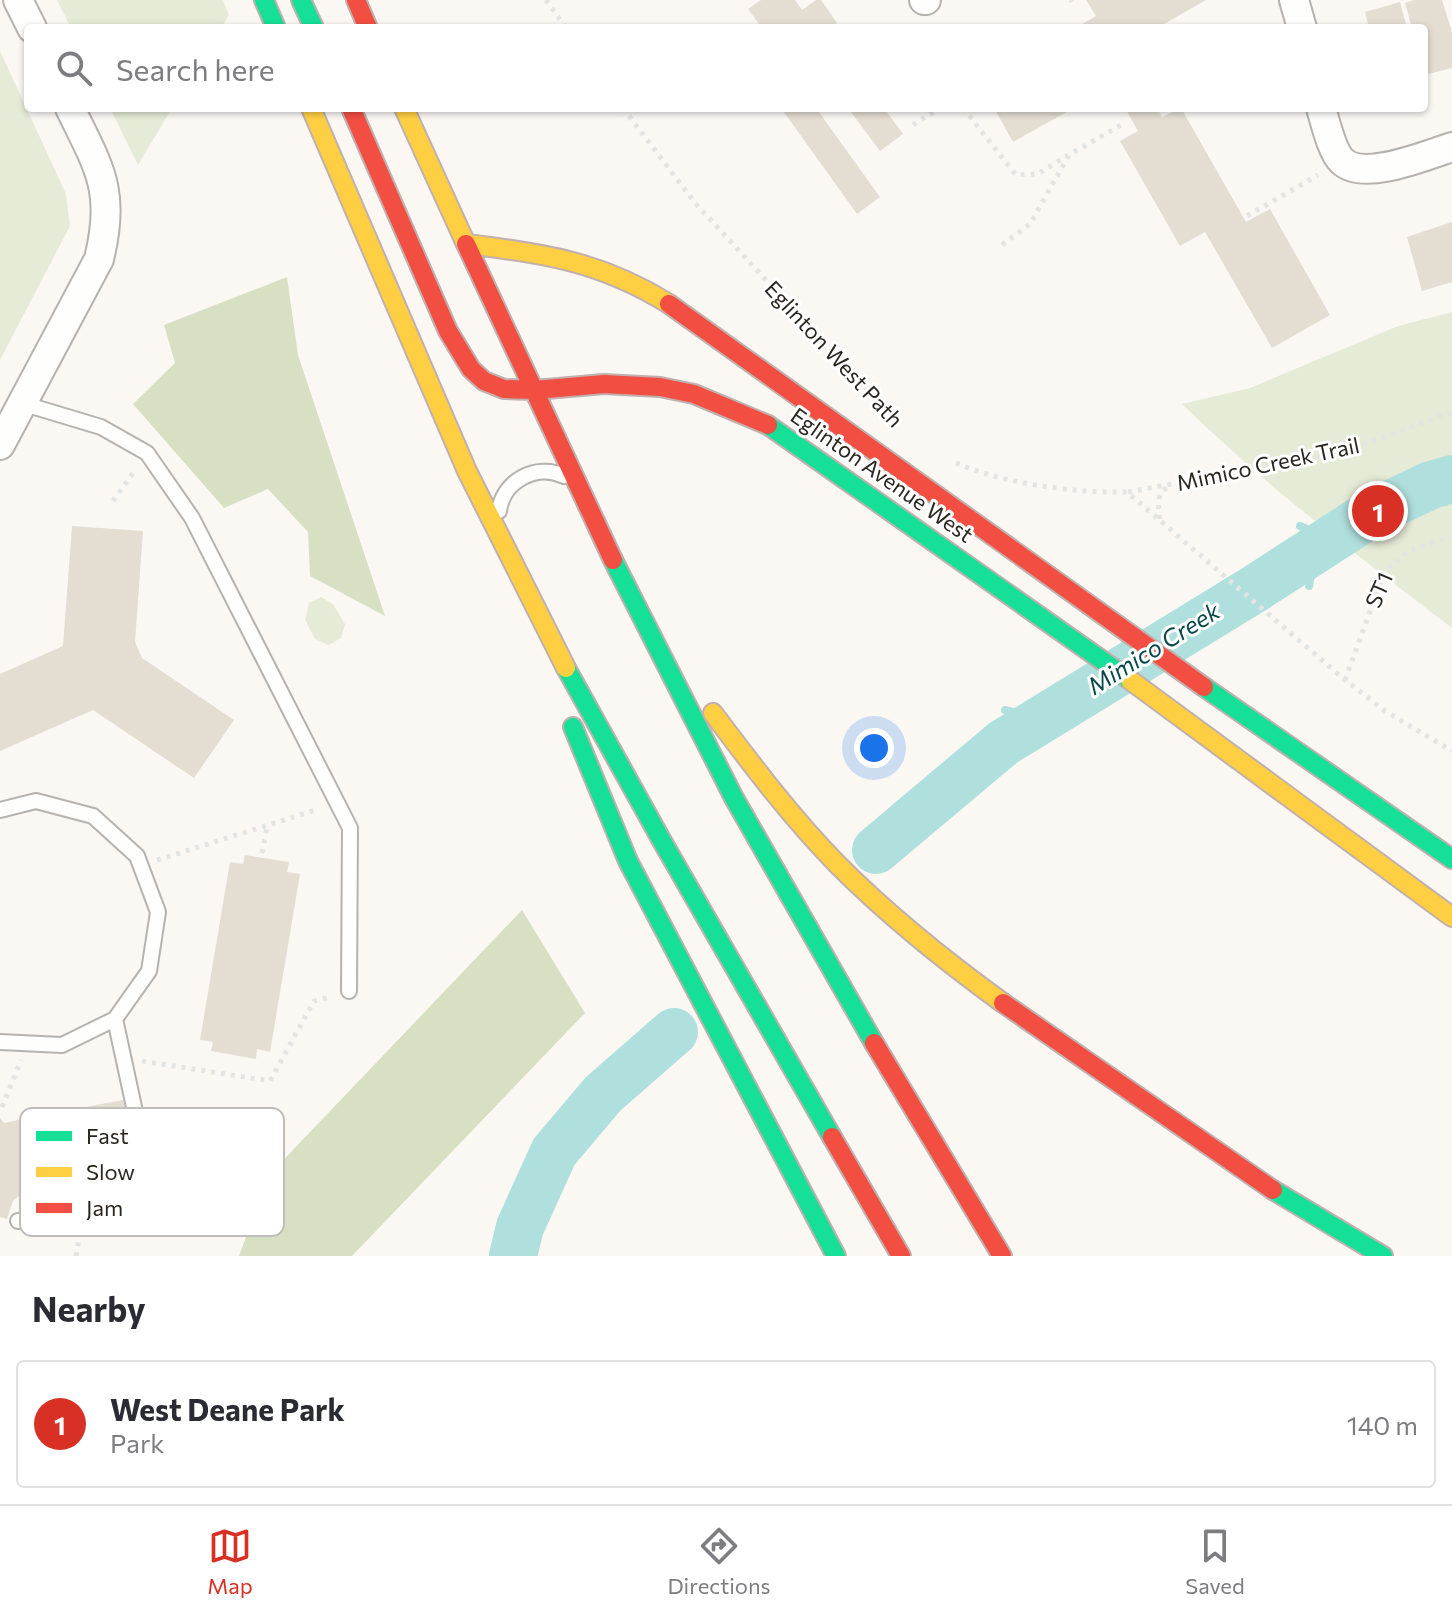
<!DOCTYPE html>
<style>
:root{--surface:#fff;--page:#f7f7f7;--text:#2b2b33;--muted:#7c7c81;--line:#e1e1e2;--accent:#d93025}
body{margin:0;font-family:Commissioner,sans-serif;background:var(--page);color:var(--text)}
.you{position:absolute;left:874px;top:748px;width:28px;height:28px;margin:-20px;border:6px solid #fff;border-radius:50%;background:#1a73e8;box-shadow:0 0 0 12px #1a73e833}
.badge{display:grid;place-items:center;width:52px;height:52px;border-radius:50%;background:var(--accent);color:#fff;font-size:26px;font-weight:700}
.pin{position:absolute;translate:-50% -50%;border:4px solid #fff;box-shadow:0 2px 8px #0006}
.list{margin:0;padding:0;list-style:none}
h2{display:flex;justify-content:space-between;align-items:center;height:104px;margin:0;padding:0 32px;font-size:34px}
h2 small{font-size:26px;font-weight:400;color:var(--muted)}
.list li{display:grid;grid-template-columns:52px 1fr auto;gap:24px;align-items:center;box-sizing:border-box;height:128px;margin:0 16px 16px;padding:0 16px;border:2px solid var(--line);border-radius:8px}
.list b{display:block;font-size:30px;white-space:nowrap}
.list p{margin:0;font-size:26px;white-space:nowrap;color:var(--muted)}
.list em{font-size:26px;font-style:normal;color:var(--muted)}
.icon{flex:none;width:44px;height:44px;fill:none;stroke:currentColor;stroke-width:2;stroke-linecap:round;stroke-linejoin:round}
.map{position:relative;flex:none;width:1452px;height:1256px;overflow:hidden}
.search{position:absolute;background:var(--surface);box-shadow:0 2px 6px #0004;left:24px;right:24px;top:24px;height:88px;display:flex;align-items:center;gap:20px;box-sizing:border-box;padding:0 28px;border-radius:8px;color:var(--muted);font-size:30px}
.sheet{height:248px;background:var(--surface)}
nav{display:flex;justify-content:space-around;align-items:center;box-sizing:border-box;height:112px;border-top:2px solid var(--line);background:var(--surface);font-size:22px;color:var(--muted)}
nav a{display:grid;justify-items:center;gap:4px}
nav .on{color:var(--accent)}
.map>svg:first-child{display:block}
.green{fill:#e6ebd7}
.forest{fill:#d8e0c3}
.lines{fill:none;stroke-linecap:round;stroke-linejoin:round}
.stream{stroke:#b0e0de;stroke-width:8}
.river{stroke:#b0e0de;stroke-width:48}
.building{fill:#e3ddd2}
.lane-casing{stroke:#b6b3ae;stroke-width:18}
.street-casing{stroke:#b6b3ae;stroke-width:32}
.fast-casing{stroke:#c0b0ae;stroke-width:22}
.slow-casing{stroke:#c0b0ae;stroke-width:22}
.jam-casing{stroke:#c0b0ae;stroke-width:22}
.path{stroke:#e4e4e2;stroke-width:5;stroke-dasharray:4 6;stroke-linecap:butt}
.lane{stroke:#fefefd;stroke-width:14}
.street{stroke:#fefefd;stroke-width:28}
.fast{stroke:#16e098;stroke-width:18}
.slow{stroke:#ffcf43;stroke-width:18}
.jam{stroke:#f24e42;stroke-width:18}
.labels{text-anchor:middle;stroke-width:6;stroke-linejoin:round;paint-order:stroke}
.street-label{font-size:22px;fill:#2a261e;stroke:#fff}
.water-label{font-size:24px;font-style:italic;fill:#064849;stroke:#fff}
.key{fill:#fff;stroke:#bfbebc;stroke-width:2}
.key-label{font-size:22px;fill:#2a261e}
</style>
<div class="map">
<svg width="1452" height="1256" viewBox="0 0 1452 1256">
<rect width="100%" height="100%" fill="#fbf8f4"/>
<path class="green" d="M57,0H223L229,15L221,28H71Z
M0,51L66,194L70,226L0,360Z
M110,108H172L138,165Z
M1452,312V628C1359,557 1266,486 1182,404L1250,388L1398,326Z
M321,597L333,604L345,624L341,638L329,645L315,639L305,620L309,603Z"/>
<path class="forest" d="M287,277L298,355L385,616L310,576L308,532L268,489L224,508L133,404L175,363L164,325Z
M522,910L585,1013L352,1256H239L269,1175Z"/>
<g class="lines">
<path class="stream" d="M1300,526L1331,540
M1309,586L1315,550
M1005,710L1043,719"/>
<path class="river" d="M876,850L1003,743L1256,588L1372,513L1431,485L1452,479
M513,1256L520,1227L554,1152L603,1094L674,1032"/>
</g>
<path class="building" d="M761,0H795L802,10L816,0H821L837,23L830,28H762L748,9Z
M1086,0H1206L1157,28H1075L1096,16Z
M1414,0H1442L1452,32V68L1425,75L1424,28H1412L1405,3Z
M1400,2L1407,28H1369L1365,12Z
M781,108H816L880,197L857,214Z
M848,108H884L903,134L880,151Z
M994,108H1074L1013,142Z
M1125,108H1157L1162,117L1181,108L1246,222L1270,209L1330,315L1272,348L1205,232L1180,246L1120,141L1138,131Z
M1452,222V282L1422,291L1407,237Z
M72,526L143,531L135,642L142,658L234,720L194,778L93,710L0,751V674L63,646Z
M245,855L289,862L287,872L300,874L270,1052L257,1049L256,1059L211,1051L213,1042L200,1040L230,862L243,864Z
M123,1100L136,1169L67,1183L66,1177L45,1181L46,1186L26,1190L13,1201L7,1219L0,1217V1118L4,1123L32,1117L33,1123L55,1119L54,1113Z"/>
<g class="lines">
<defs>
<path id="lane" d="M21,403L101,427L147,453L192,518L350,828L349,991
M499,511C503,481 536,463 564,476
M0,810L36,801L93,816L137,856L158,912L149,971L115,1019L62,1045L0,1042
M18,1221L155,1204L115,1019"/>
<path id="street" d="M18,0L32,28
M924,0H926
M1294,0L1302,28
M1321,108C1325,121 1332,152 1342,161C1364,182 1427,155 1452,147
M0,445L99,259C116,190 99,168 70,108"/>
<path id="fast" d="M264,0L276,28
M301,0L314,28
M768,425L1130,680
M613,560L734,798L874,1043
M566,668L662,841L832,1137
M1204,687L1452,859
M573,727L628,861L836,1256
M1273,1190L1383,1256"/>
<path id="slow" d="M311,108L467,471L566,668
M404,108L466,244C543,253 602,262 669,304
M1130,680L1452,917
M713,713C752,765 792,818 838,865C889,916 945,961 1003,1003"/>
<path id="jam" d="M356,0L368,28
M351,108L448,331L471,369L484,381L504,389L535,390L604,384L660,387L694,394L768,425
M466,244L613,560
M669,304L1204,687
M1003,1003L1273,1190
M874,1043L1002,1256
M832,1137L901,1256"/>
</defs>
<use href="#lane" class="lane-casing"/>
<use href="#street" class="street-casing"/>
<use href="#fast" class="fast-casing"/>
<use href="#slow" class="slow-casing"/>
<use href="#jam" class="jam-casing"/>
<path class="path" d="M546,0L566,28
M1071,0L1072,2
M623,108L695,203L893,418
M963,108L1016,175L1038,174L1068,155
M913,125L940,108
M1247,216L1318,175
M1002,245L1030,224L1069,155L1121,125
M956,463C1005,484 1074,493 1127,492L1345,680L1385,711L1452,751
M1128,492L1340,453L1452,412
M113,501L136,469
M1160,519C1158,505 1156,494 1169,486
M1345,680L1384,573L1408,551L1452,536
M262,853L267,826
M157,860L319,809
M142,1061L270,1081L314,1001L330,997
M2,1107L21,1060
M76,1256L80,1233"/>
<use href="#lane" class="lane"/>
<use href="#street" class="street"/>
<use href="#fast" class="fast"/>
<use href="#slow" class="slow"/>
<use href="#jam" class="jam"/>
</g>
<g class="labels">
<g class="street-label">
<text transform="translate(834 354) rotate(47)" y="8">Eglinton West Path</text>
<text transform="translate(1268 464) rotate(-12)" y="8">Mimico Creek Trail</text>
<text transform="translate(882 475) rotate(35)" y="8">Eglinton Avenue West</text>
<text transform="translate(1379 590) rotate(-66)" y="8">ST1</text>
</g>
<g class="water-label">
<text transform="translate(1154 649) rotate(-32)" y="8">Mimico Creek</text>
</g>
</g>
<rect x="20" y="1108" width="264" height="128" rx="12" class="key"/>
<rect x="36" y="1131" width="36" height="10" fill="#16e098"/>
<rect x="36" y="1167" width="36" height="10" fill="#ffcf43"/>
<rect x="36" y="1203" width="36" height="10" fill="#f24e42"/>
<g class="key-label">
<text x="86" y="1144">Fast</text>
<text x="86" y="1180">Slow</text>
<text x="86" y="1216">Jam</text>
</g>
</svg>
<div class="you"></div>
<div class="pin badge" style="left:1378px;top:511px">1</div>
<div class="search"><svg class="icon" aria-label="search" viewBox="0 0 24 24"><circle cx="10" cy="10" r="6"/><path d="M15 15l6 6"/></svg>Search here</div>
</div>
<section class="sheet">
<h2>Nearby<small></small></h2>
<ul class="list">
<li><span class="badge">1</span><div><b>West Deane Park</b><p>Park</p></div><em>140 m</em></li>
</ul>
</section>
<nav>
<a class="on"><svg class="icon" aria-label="map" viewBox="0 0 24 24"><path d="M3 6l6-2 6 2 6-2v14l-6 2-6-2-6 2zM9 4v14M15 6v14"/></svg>Map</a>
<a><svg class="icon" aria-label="directions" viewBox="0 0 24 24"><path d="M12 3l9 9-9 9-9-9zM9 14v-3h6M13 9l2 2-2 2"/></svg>Directions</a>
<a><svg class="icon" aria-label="saved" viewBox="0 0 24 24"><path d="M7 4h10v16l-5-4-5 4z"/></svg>Saved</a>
</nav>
